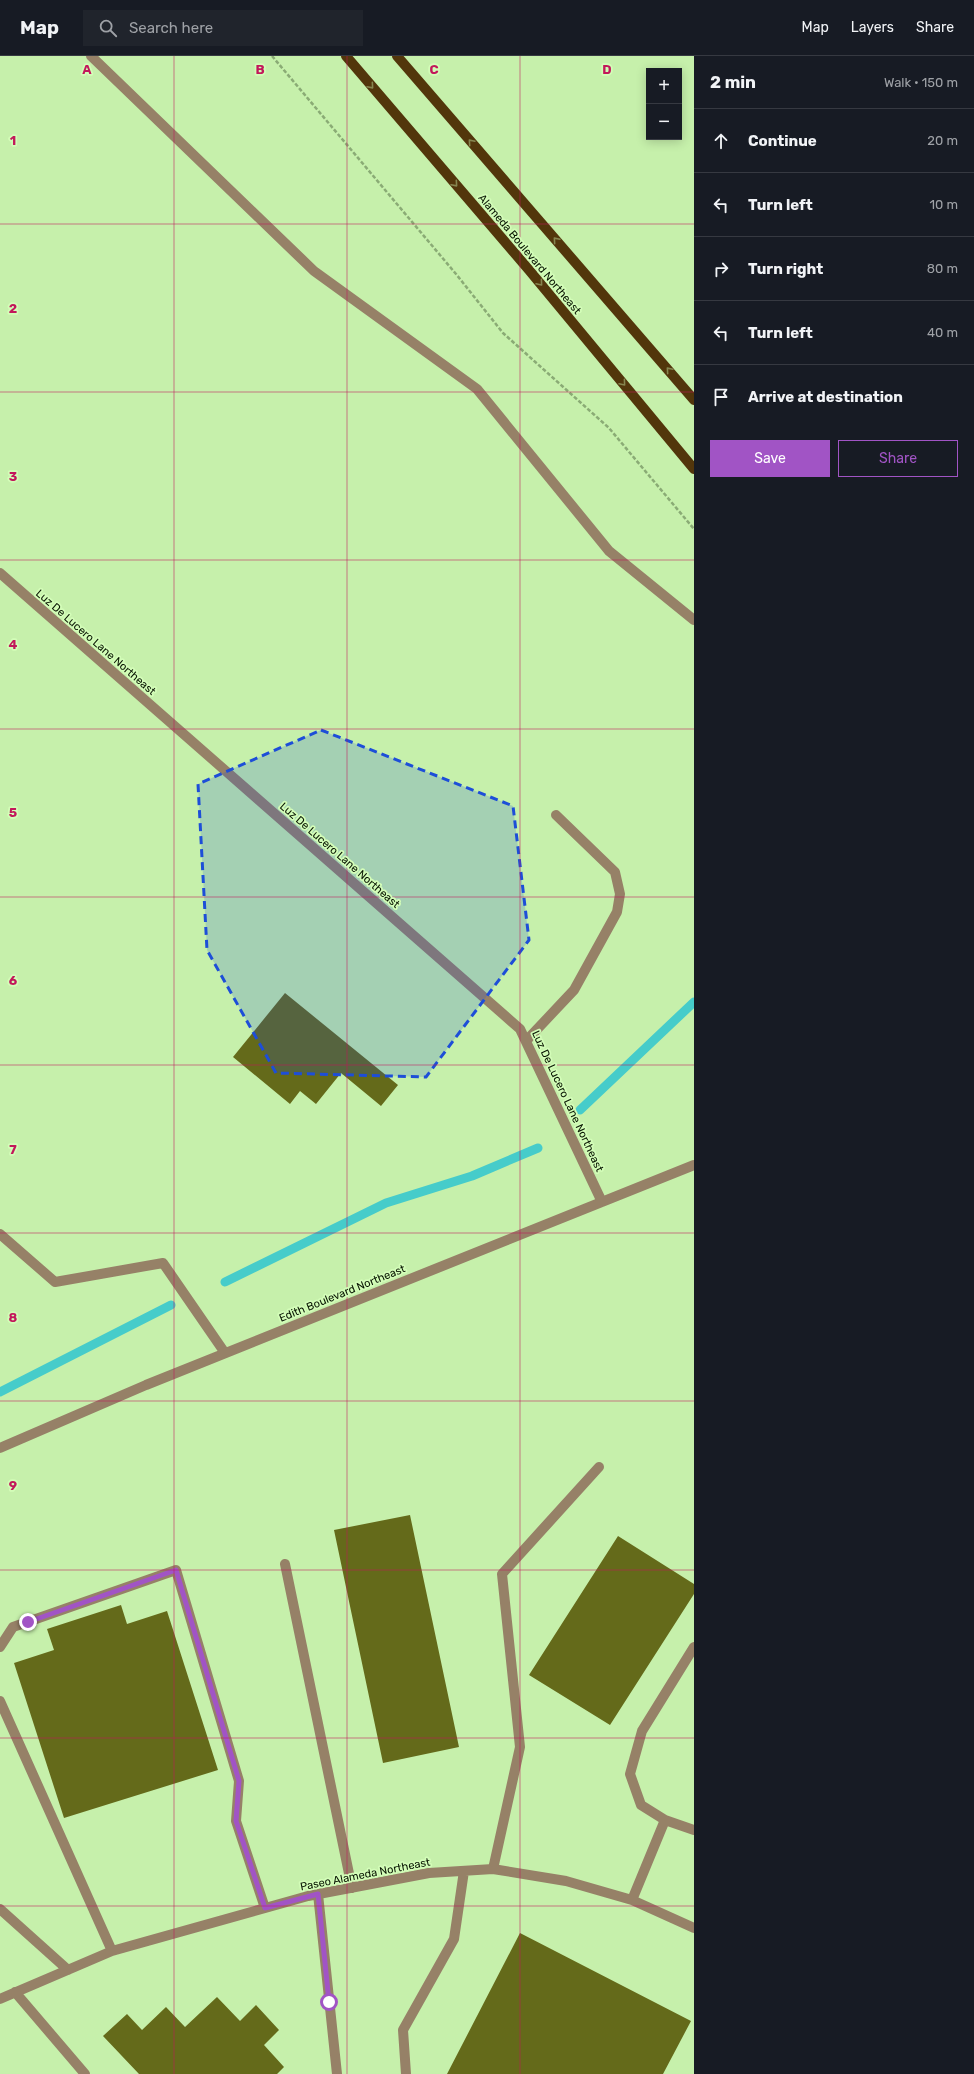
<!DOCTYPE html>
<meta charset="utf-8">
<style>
:root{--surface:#171b24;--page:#20242c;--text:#f1f3f6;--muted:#9ea1a6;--line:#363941;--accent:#a154c5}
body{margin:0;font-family:Rubik,sans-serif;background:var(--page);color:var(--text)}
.controls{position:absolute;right:12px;top:12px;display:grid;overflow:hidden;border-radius:0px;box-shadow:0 2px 10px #0003}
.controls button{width:36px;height:36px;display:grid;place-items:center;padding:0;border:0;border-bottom:1px solid var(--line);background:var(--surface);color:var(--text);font:20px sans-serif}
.stop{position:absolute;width:12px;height:12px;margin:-9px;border:3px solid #a154c5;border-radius:50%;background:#fff}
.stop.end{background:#a154c5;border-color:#fff;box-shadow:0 1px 4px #0008}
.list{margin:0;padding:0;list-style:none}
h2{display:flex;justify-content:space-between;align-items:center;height:52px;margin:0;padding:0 16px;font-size:17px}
h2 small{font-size:13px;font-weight:400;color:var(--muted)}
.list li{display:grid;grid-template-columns:26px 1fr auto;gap:12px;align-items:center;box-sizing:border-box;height:64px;padding:0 16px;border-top:1px solid var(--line)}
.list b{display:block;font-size:15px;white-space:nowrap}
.list em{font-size:13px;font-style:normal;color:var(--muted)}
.actions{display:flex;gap:8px;padding:12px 16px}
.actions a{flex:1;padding:9px 0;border:1px solid var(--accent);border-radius:0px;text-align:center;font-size:14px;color:var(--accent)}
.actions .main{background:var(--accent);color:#fff}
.icon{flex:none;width:22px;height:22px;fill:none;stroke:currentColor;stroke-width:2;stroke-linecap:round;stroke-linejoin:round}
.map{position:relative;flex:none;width:694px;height:2018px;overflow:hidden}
header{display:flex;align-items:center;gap:24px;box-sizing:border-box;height:56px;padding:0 20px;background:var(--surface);border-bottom:1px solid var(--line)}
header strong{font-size:19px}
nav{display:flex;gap:22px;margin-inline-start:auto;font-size:14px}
.search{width:280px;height:36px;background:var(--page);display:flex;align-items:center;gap:10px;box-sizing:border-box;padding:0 14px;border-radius:0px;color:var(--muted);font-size:15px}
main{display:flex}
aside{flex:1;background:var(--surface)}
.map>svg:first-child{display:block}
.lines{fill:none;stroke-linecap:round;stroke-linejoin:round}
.stream{stroke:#46ccca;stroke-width:9}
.building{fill:#646a1a}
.path{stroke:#8aab75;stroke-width:2.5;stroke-dasharray:4 2;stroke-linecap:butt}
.minor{stroke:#968167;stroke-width:10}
.major{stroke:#52360b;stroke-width:10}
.oneway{stroke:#868650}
.route{stroke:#a154c5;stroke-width:5}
.marked{fill:#1d4ed8;fill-opacity:0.2;stroke:#1d4ed8;stroke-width:3;stroke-dasharray:8 5;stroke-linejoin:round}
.grid{fill:none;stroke:#c2185b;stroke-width:1;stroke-opacity:0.55}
.labels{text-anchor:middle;stroke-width:3.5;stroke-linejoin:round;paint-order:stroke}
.street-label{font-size:11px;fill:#071400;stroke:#d3fdb8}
.grid-label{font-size:13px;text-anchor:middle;font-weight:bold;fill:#c2185b;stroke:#d3fdb8;stroke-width:3.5;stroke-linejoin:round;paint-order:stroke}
</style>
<header>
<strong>Map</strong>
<div class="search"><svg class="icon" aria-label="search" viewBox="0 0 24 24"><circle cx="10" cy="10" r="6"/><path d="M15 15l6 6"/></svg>Search here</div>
<nav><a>Map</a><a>Layers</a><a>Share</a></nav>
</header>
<main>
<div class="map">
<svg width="694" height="2018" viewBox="0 0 694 2018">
<rect width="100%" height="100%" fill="#c6f0ab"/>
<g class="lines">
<path class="stream" d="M580,1054L694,946
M225,1226L386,1147L472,1120L538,1092
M0,1336L171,1249"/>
</g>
<path class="building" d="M285,937L398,1029L381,1050L341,1017L316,1048L300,1035L290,1048L233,1001Z
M410,1459L459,1691L383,1707L334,1474Z
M618,1480L694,1528V1538L610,1669L529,1619Z
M121,1549L127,1568L167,1555L218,1714L64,1762L14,1607L54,1594L47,1573Z
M520,1877L691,1965L663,2018H447Z
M217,1941L240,1965L256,1949L279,1974L264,1989L284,2011L277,2018H139L103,1980L127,1958L142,1974L166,1951L185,1971Z"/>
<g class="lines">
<path class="path" d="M272,0L456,218L503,277L609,372L694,473"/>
<path class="minor" d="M91,0L314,215L477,333L609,495L694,564
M0,517L520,973L602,1146
M526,985L574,934L617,856L620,838L615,816L556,759
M0,1178L55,1226L163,1207L225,1297
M0,1392L146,1329L694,1109
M285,1508L352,1832
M0,1591L13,1571L176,1514L239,1725L236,1765L265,1852
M694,1591L642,1675L630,1718L641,1749L665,1764L694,1774
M0,1645L112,1895
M493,1813L520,1691L502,1518L599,1411
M318,1838L337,2018
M632,1844L665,1764
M0,1853L68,1914
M15,1936L85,2018
M0,1943L112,1895L308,1840L429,1817L493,1813L566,1825L632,1844L694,1872
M406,2018L403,1974L454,1883L464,1815"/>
<path class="major" d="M346,0L529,214L694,413
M397,0L694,344"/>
</g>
<defs><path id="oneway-chevron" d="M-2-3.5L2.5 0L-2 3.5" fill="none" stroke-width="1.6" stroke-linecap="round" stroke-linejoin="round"/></defs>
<g class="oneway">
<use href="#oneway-chevron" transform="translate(371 30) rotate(49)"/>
<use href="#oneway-chevron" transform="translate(471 86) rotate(-131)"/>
<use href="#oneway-chevron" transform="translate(455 128) rotate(49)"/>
<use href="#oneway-chevron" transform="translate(556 184) rotate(-131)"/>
<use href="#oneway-chevron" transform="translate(540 227) rotate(50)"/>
<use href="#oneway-chevron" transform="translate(669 314) rotate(-131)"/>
<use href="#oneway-chevron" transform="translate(623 327) rotate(50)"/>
</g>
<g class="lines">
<path class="route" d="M28,1566L176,1514L239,1725L236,1765L265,1852L318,1838L329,1946"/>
</g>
<path class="marked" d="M321,674L513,750L529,884L426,1021L276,1017L207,894L198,728Z"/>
<path class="grid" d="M174,0V2018M347,0V2018M520,0V2018M0,168H694M0,336H694M0,504H694M0,673H694M0,841H694M0,1009H694M0,1177H694M0,1345H694M0,1514H694M0,1682H694M0,1850H694"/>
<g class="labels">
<g class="street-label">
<text transform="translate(530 198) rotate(50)" y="4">Alameda Boulevard Northeast</text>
<text transform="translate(96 586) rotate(41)" y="4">Luz De Lucero Lane Northeast</text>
<text transform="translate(340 799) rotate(41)" y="4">Luz De Lucero Lane Northeast</text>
<text transform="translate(568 1045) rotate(65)" y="4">Luz De Lucero Lane Northeast</text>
<text transform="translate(342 1237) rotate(-22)" y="4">Edith Boulevard Northeast</text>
<text transform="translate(365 1818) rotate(-11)" y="4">Paseo Alameda Northeast</text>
</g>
</g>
<g class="grid-label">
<text x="87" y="18">A</text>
<text x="260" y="18">B</text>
<text x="434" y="18">C</text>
<text x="607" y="18">D</text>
<text x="13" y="89">1</text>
<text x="13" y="257">2</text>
<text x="13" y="425">3</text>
<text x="13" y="593">4</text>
<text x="13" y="761">5</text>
<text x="13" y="929">6</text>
<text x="13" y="1098">7</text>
<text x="13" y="1266">8</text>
<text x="13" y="1434">9</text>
</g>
</svg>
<div class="controls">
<button>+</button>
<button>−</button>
</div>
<div class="stop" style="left:329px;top:1946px"></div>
<div class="stop end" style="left:28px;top:1566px"></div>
</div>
<aside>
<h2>2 min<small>Walk · 150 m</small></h2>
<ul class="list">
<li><svg class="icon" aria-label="ahead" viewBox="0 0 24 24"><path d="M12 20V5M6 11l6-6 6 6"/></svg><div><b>Continue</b></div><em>20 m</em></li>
<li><svg class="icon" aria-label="left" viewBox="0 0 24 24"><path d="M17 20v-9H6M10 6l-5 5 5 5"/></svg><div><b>Turn left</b></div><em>10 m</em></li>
<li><svg class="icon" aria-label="right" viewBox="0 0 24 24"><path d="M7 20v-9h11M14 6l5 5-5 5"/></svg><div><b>Turn right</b></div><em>80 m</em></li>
<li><svg class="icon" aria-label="left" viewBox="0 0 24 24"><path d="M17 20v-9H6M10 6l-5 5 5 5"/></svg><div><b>Turn left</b></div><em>40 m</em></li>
<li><svg class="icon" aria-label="arrive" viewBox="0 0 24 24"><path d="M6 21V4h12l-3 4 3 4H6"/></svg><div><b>Arrive at destination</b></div></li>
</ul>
<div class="actions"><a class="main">Save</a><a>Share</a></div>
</aside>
</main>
